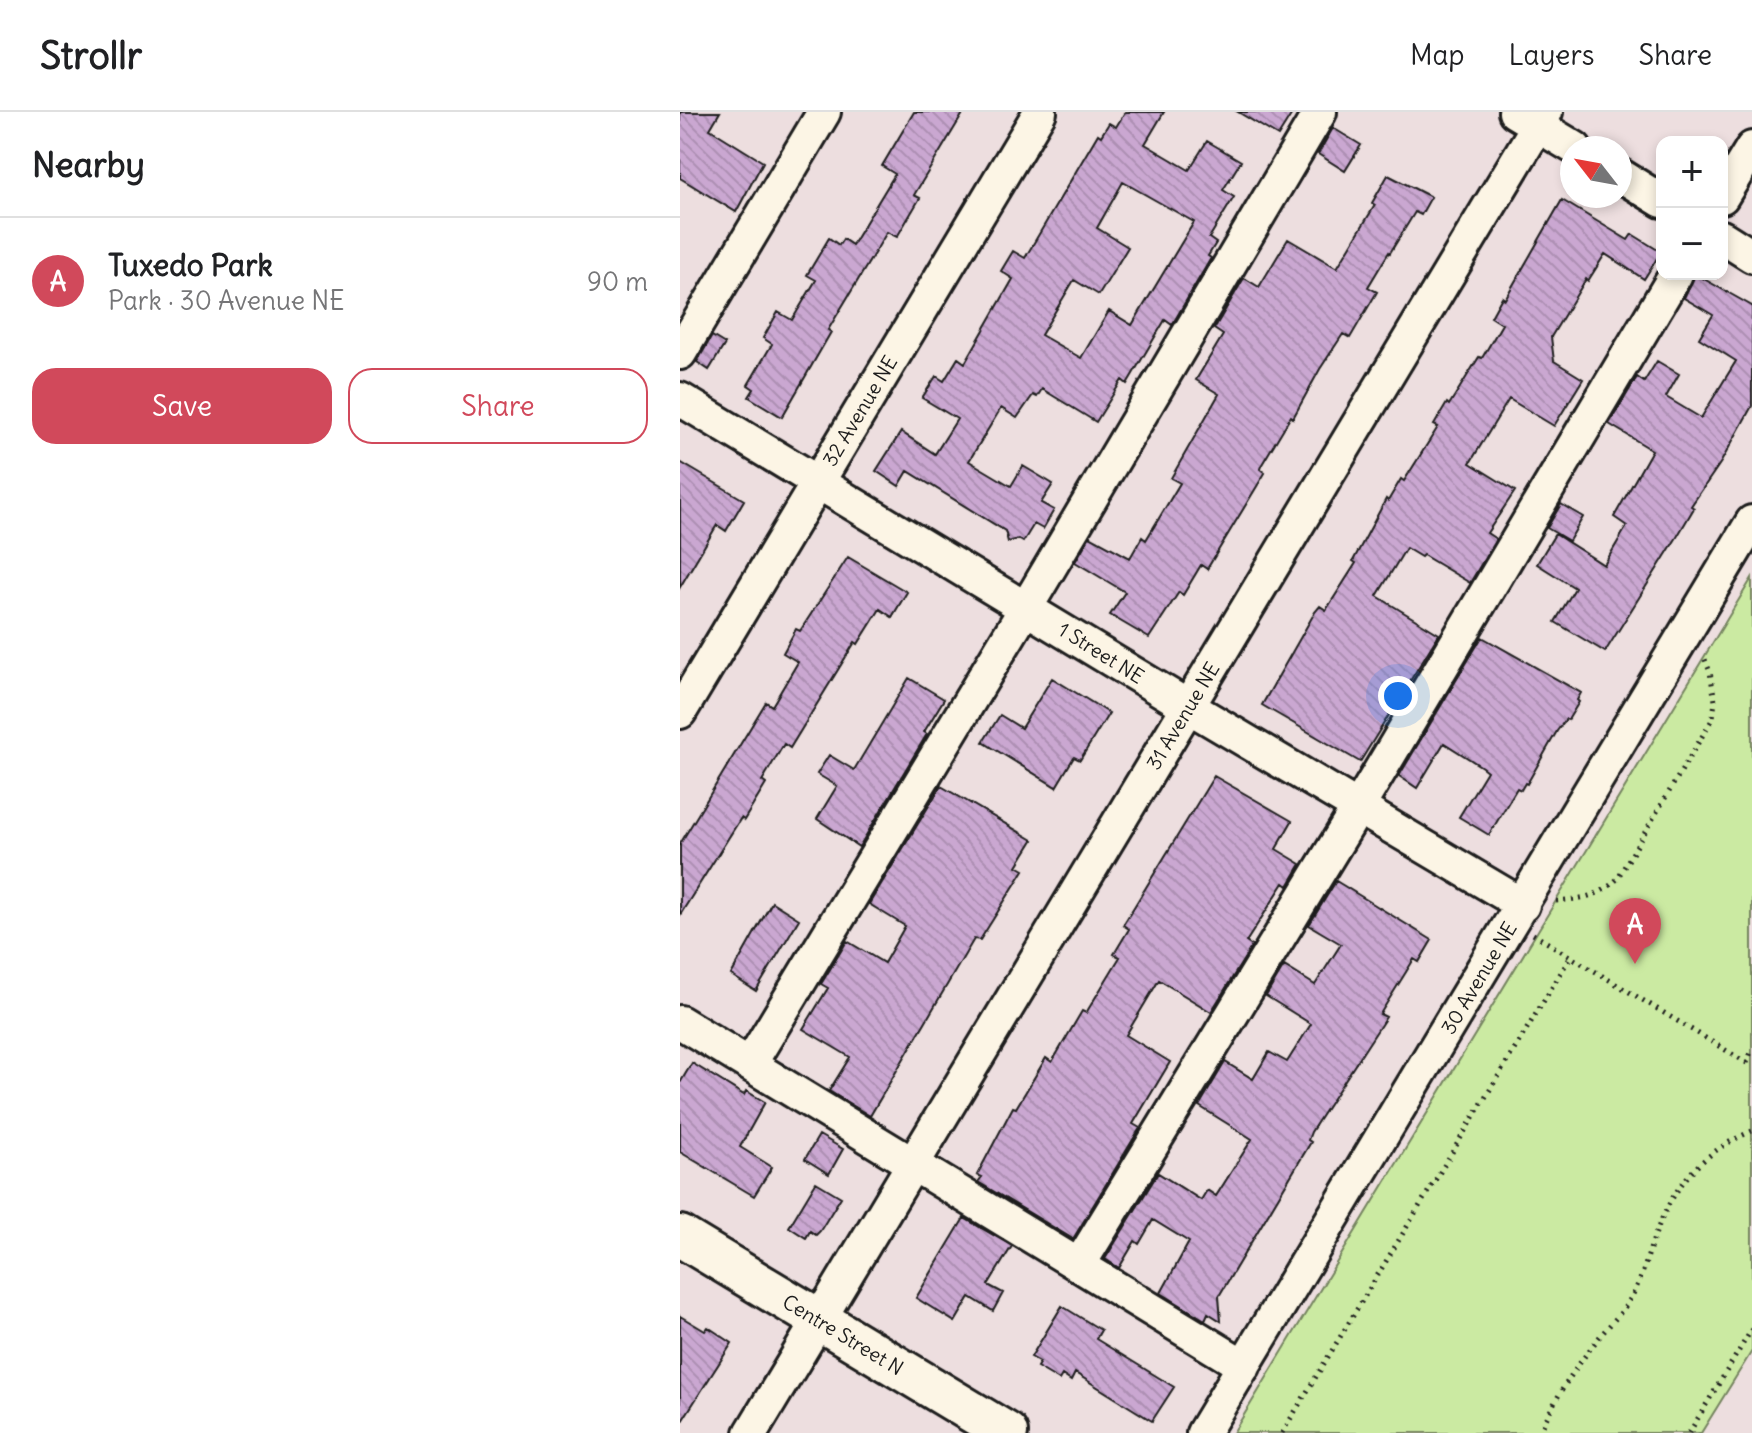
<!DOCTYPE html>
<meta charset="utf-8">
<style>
:root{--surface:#fff;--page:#f6f6f6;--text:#202124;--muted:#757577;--line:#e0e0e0;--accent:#d1495b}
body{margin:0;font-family:Delius,sans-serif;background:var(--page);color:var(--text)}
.controls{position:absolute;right:24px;top:24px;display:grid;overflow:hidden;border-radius:16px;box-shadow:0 4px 12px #0003}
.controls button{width:72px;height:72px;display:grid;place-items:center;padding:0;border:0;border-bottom:2px solid var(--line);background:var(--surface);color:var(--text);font:40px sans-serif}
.compass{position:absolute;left:880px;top:24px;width:72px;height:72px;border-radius:50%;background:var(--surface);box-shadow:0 4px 12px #0003;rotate:301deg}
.you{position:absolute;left:718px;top:584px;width:28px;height:28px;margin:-20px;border:6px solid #fff;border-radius:50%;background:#1a73e8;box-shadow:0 0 0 12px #1a73e833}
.badge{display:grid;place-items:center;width:52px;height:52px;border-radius:50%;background:var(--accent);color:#fff;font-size:26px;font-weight:700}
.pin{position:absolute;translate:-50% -66px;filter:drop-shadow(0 2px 4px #0008)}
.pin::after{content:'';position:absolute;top:42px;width:28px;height:24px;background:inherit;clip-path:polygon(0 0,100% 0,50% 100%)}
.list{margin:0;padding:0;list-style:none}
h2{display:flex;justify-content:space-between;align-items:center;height:104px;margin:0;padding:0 32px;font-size:34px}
h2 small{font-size:26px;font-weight:400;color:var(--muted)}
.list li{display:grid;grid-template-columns:52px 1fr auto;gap:24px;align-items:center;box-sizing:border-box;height:128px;padding:0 32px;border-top:2px solid var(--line)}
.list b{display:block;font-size:30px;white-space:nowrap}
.list p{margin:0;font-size:26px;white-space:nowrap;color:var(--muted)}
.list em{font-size:26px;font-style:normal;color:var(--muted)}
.actions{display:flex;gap:16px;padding:24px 32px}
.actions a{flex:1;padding:18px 0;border:2px solid var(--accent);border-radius:24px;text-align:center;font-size:28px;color:var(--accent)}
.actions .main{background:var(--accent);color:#fff}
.map{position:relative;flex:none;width:1072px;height:1321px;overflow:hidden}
header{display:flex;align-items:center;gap:48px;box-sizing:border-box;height:112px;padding:0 40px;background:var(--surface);border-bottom:2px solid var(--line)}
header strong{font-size:38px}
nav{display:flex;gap:44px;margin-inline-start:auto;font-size:28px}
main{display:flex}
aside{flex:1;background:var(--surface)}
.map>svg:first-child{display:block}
.park{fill:#cbeaa2;stroke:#74835f;stroke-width:2}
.building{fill:url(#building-back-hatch);stroke:#1c1c1c;stroke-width:2;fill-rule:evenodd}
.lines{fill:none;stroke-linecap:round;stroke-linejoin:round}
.minor-casing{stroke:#1c1c1c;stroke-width:38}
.major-casing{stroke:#1c1c1c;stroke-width:46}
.path{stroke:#1c1c1c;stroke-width:5;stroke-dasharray:2 6;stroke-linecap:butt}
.minor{stroke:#fcf5e5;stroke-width:32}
.major{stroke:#fcf5e5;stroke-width:40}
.labels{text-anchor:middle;stroke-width:6;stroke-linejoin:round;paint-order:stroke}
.street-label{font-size:20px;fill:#1c1c1c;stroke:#fcf5e5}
</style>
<header>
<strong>Strollr</strong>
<nav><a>Map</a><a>Layers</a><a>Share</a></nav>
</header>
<main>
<aside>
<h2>Nearby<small></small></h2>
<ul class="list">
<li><span class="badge">A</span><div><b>Tuxedo Park</b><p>Park · 30 Avenue NE</p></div><em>90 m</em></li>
</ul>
<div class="actions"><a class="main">Save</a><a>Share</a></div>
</aside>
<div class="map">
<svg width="1072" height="1321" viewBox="0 0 1072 1321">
<defs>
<pattern id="building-back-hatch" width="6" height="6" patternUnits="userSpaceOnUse" patternTransform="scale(2)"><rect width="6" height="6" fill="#caa7d1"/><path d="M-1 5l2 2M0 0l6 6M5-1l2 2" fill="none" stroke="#ad8fb3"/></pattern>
</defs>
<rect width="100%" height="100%" fill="#eddedf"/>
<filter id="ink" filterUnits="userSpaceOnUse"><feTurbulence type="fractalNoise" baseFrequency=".0125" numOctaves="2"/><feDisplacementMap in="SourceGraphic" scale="16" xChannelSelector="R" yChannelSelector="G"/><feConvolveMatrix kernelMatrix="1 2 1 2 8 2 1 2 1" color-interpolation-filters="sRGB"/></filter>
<g filter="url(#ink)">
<path class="park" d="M1072,466V1239L1021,1321H553Z"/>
<path class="building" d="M0,0H40L30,17L83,50L56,100L0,66Z
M234,0H284L234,83L240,86L217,125L207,120L148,218L151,220L102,305L69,285L74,277L68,273L92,232L83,226L98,200L112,208L136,168L127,163L149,126L159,133L163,127L172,133L215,62L202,54Z
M445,0H484L465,32L509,58L527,29L561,49L543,78L554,85L529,126L536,131L528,144L531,146L492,213L485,208L447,272L442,268L416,310L362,277L357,285L353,283L337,306L321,296L289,349L331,374L343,354L373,372L361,391L374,398L363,417L354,412L343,430L338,427L328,430L325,419L228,359L219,374L196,359L221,320L255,342L277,307L242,286L256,264L264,269L278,246L285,251L333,167L321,159L333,139L345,146L418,22L421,24L429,11L436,15ZM443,70L514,110L452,213L429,199L401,246L361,223L394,168L419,183L448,135L417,116Z
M558,0H613L598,24Z
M653,16L681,33L665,59L638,42Z
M708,63L751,85L741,103L735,100L710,141L709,140L688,175L697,180L670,226L663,222L640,257L613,306L611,304L581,354L580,357L585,361L527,457L521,453L503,483L499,480L469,526L430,503L445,480L395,450L410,424L450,446L462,425L466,428L500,371L491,366L539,282L516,268L543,223L534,217L564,166L579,175L608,127L657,156L695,93L692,91Z
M882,88L948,128L952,122L981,140L964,167L925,142L908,169L906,167L871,225L874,249L903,267L874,314L829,287L790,351L835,379L807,421L816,427L790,471L743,443L741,445L726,436L697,484L759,522L680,650L582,593L635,500L640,494L646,498L676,451L673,449L706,387L708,389L721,367L724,369L758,315L754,313L767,291L769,293L799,245L802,246L822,212L811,205L822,185L825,187Z
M1015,162L1072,194V294L1041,350L1011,394L1014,396L997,425L925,540L875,510L895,476L857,452L875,422L924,453L947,414L934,405L972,338L929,312L957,265L964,270L977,249L999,262L986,285L1021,306L1056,249L1019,226L1033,203L1004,186Z
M32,224L45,232L29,258L17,250Z
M0,350L64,388L46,419L37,413L0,475Z
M881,392L903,405L889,429L867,416Z
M168,445L227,480L212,505L200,497L178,532L175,530L110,636L104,632L82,669L86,672L64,708L61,706L0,803V732L86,590L92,594L118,550L103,541L116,517L120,519Z
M802,525L901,581L897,588L899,590L888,608L886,607L877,619L847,672L845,671L841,678L837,676L809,723L779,705L807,659L802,655L764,631L737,676L719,664Z
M229,566L264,587L244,620L247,622L179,735L137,707L157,674L137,662L149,643L174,658Z
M372,566L429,601L400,648L394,645L376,675L303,630L320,603L341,616Z
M534,664L612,709L596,737L621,752L608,774L604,771L566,830L572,834L531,900L479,868L446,923L490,950L453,1012L460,1016L393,1127L298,1070L302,1065L297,1063L333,995L336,996L366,946L372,950L402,899L406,901L440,845L434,842L449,817L443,813Z
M261,674L353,728L337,754L344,758L300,828L294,827L190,1004L149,979L170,945L123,917L148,876L141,872L167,829L204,851L225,814L189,792Z
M656,769L752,828L739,850L734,847L700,902L706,905L631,1020L628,1028L631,1030L539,1184L541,1209L528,1201L525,1208L481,1181L509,1130L473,1108L459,1132L455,1129L439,1156L425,1147L478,1061L521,1088L527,1078L536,1084L572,1027L519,994L545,950L573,967L589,940L607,950L631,912L586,884L604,854L635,873L661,832L629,813Z
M92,790L119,807L76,879L51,863Z
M12,951L64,983L66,979L85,990L60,1035L92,1055L74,1084L0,1040V971Z
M139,1023L163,1037L149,1062L125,1047Z
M136,1070L161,1085L140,1119L136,1123L130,1119L126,1126L109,1115Z
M284,1106L332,1134L308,1173L323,1181L313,1199L290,1185L275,1210L236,1186Z
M382,1194L421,1218L416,1227L494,1275L472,1309L395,1261L391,1269L382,1263L379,1268L357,1255L360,1250L351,1245Z
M0,1204L25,1219L28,1215L52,1231L0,1312Z"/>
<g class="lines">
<defs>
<path id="minor" d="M835,0L895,36
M940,63L982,89
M1042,85L1072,36
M1042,125L1072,144
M0,241L144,0
M0,287L509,595L843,793
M0,600L360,0
M0,910L564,1254
M70,952L356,479L640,0
M399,1153L667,714L996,162
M71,1321L866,0
M523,1321L1072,410"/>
<path id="major" d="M0,1124L327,1321"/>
</defs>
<use href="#minor" class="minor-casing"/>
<use href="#major" class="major-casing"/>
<path class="path" d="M876,789C900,787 920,785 937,767L1033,606L1035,589L1030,560L1024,545
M853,822L1072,954
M1067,951L1072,937
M602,1321L891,844
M860,1321C874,1286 898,1252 921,1223C930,1212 941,1202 948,1190C960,1173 965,1153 971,1134C991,1077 1016,1043 1072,1019
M1009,1321L1072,1217"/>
<use href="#minor" class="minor"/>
<use href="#major" class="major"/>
</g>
</g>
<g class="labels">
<g class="street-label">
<text transform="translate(180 299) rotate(-59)" y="7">32 Avenue NE</text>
<text transform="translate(421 541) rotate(32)" y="7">1 Street NE</text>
<text transform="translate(503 604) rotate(-59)" y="7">31 Avenue NE</text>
<text transform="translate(799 866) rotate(-59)" y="7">30 Avenue NE</text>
<text transform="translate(163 1223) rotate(31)" y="7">Centre Street N</text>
</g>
</g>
</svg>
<div class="controls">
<button>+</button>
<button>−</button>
</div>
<svg class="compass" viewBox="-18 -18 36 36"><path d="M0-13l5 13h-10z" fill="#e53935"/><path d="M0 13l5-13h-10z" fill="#757577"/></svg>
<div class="you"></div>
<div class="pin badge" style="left:955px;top:852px">A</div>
</div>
</main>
